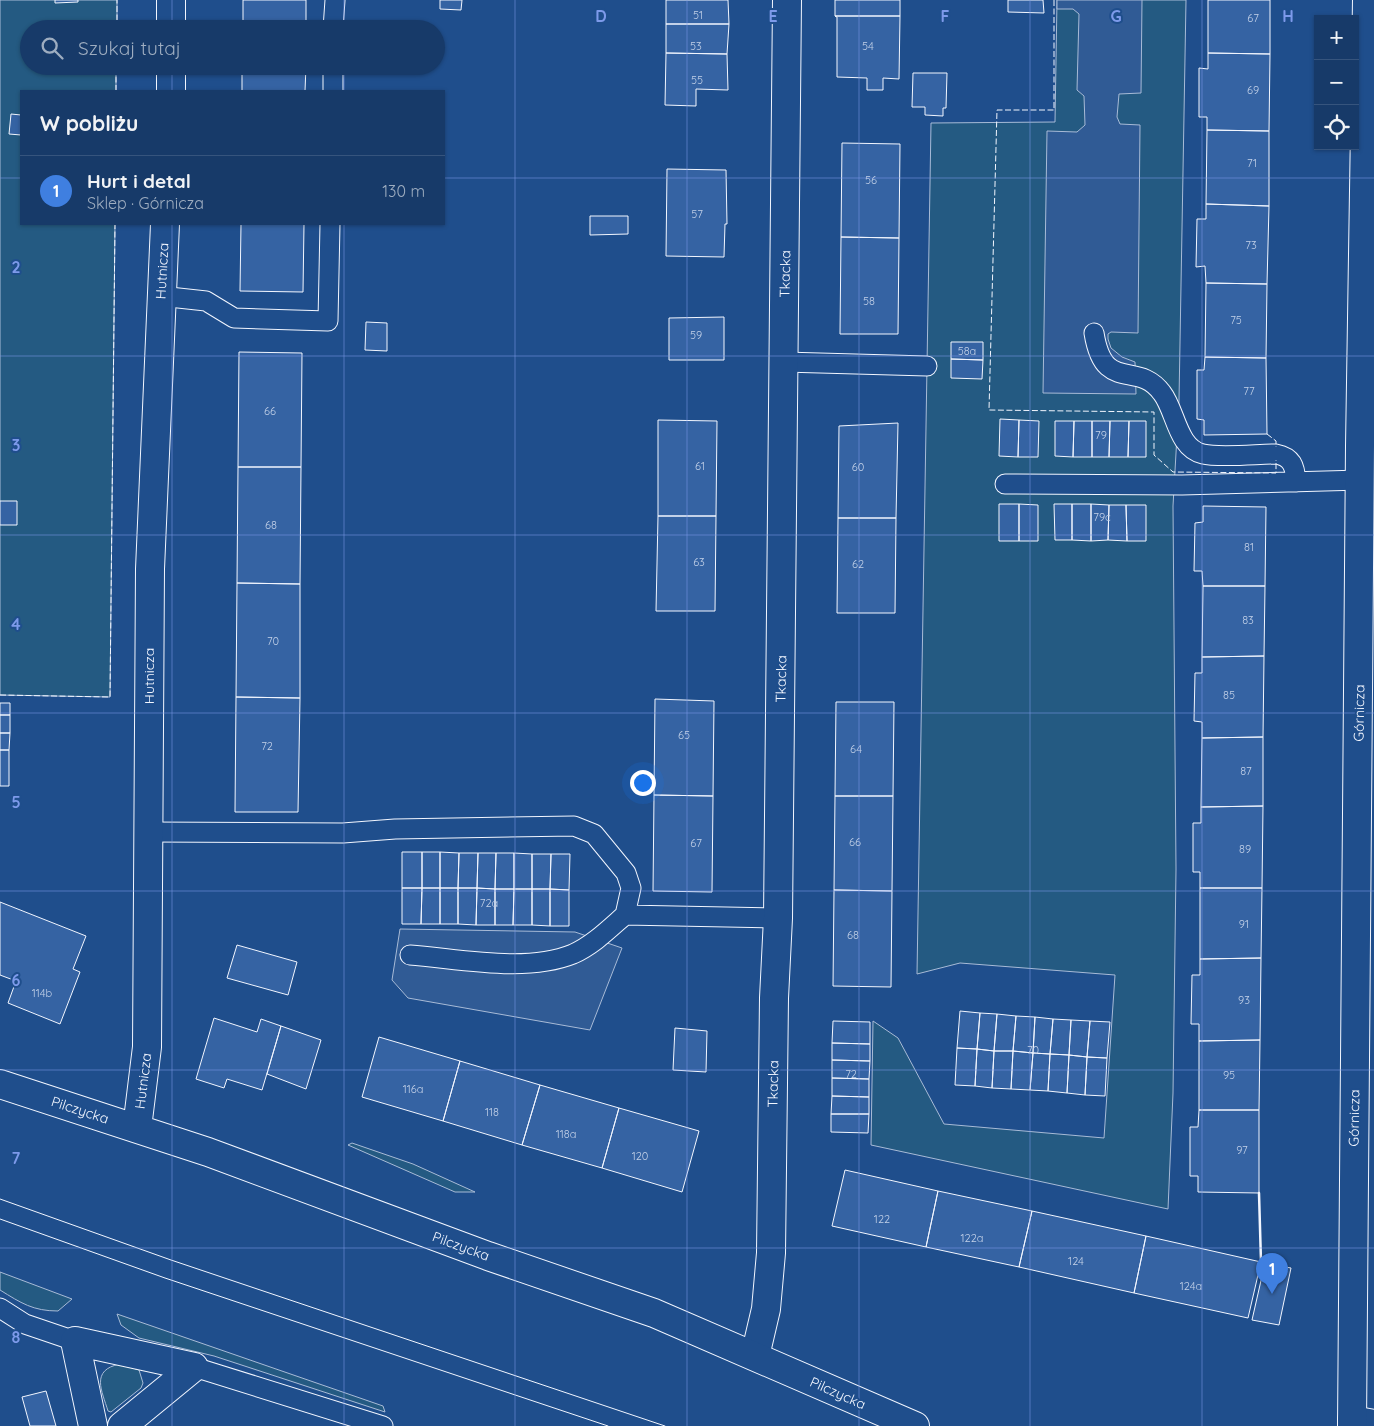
<!DOCTYPE html>
<html lang="pl">
<meta charset="utf-8">
<style>
:root{--surface:#173a69;--page:#20416f;--text:#f1f3f6;--muted:#9eadc0;--line:#36547d;--accent:#ffb74d}
body{margin:0;font-family:Quicksand,sans-serif;background:var(--page);color:var(--text)}
.controls{position:absolute;right:15px;top:15px;display:grid;overflow:hidden;border-radius:0px;box-shadow:0 1px 4px #0004}
.controls button{width:45px;height:45px;display:grid;place-items:center;padding:0;border:0;border-bottom:1px solid var(--line);background:var(--surface);color:var(--text);font:25px sans-serif}
.you{position:absolute;left:642px;top:782px;width:18px;height:18px;margin:-12px;border:4px solid #fff;border-radius:50%;background:#1a73e8;box-shadow:0 0 0 8px #1a73e833}
.badge{display:grid;place-items:center;width:32px;height:32px;border-radius:50%;background:var(--accent);color:#fff;font-size:16px;font-weight:700}
.pin{position:absolute;translate:-50% -41px;filter:drop-shadow(0 1px 2px #0008)}
.pin::after{content:'';position:absolute;top:26px;width:18px;height:15px;background:inherit;clip-path:polygon(0 0,100% 0,50% 100%)}
.list{margin:0;padding:0;list-style:none}
h2{display:flex;justify-content:space-between;align-items:center;height:65px;margin:0;padding:0 20px;font-size:21px}
h2 small{font-size:16px;font-weight:400;color:var(--muted)}
.list li{display:grid;grid-template-columns:32px 1fr auto;gap:15px;align-items:center;box-sizing:border-box;height:70px;padding:0 20px;border-top:1px solid var(--line)}
.list b{display:block;font-size:19px;white-space:nowrap}
.list p{margin:0;font-size:16px;white-space:nowrap;color:var(--muted)}
.list em{font-size:16px;font-style:normal;color:var(--muted)}
.icon{flex:none;width:28px;height:28px;fill:none;stroke:currentColor;stroke-width:2;stroke-linecap:round;stroke-linejoin:round}
.map{position:relative;flex:none;width:1374px;height:1426px;overflow:hidden}
.search{position:absolute;background:var(--surface);box-shadow:0 1px 4px #0004;left:20px;top:20px;width:425px;height:55px;display:flex;align-items:center;gap:12px;box-sizing:border-box;padding:0 18px;border-radius:28px;color:var(--muted);font-size:19px}
.panel{position:absolute;background:var(--surface);box-shadow:0 1px 4px #0004;left:20px;top:90px;width:425px;height:135px;border-radius:0px}
.map>svg:first-child{display:block}
.green{fill:#245a82;stroke:#a8bbd7}
.parking{fill:#305b95;stroke:#a8bbd7}
.building{fill:#3563a3;stroke:#f2f6ff}
.lines{fill:none;stroke-linecap:round;stroke-linejoin:round}
.lane-casing{stroke:#f2f6ff;stroke-width:21}
.street-casing{stroke:#f2f6ff;stroke-width:30}
.secondary-casing{stroke:#f2f6ff;stroke-width:30}
.lane{stroke:#1f4e8c;stroke-width:19}
.street{stroke:#1f4e8c;stroke-width:28}
.secondary{stroke:#1f4e8c;stroke-width:28}
.tram{stroke:#f2f6ff;stroke-width:1}
.fence{stroke:#f2f6ff;stroke-width:1;stroke-dasharray:6 2.5;stroke-linecap:butt}
.wall{stroke:#f2f6ff;stroke-width:2.5}
.grid{fill:none;stroke:#7d9aea;stroke-width:1;stroke-opacity:0.55}
.labels{text-anchor:middle;stroke-width:4;stroke-linejoin:round;paint-order:stroke}
.number-label{font-size:11px;fill:#c3d1e8}
.street-label{font-size:14px;fill:#f2f6ff;stroke:#1f4e8c}
.grid-label{font-size:16px;text-anchor:middle;font-weight:bold;fill:#7d9aea;stroke:#1f4e8c;stroke-width:4;stroke-linejoin:round;paint-order:stroke}
</style>
<div class="map">
<svg width="1374" height="1426" viewBox="0 0 1374 1426">
<rect width="100%" height="100%" fill="#1f4e8c"/>
<path class="green" d="M0,0H117V29H29V66H116V91H21V224H115L110,697L0,695Z
M1057,0H1186L1179,400L1173,506L1176,869L1173,1093L1168,1209L871,1145L873,1021L898,1038L944,1124L1104,1138L1115,975L960,963L917,974L931,123L1055,122Z
M352,1143L413,1164L475,1192H455L348,1145Z
M0,1272L72,1299L58,1311C33,1311 21,1303 0,1290Z
M117,1314L383,1406L385,1412L214,1356L139,1338L121,1325Z
M120,1364L139,1370L143,1383L141,1388L111,1412L108,1411C102,1391 90,1370 120,1364Z"/>
<path class="parking" d="M1057,0H1142L1141,93L1119,94L1117,117L1120,124L1140,125L1138,333L1111,332L1108,334V339L1111,348L1122,357L1135,362L1136,394L1043,393L1047,131L1077,132L1085,125L1084,96L1077,90L1079,14L1073,9H1057Z
M400,929L575,932L622,948L590,1030L408,998L392,980Z"/>
<path class="building" d="M55,0H78V2L55,3Z
M243,0H306V29H243Z
M440,0H462L461,10L440,9Z
M666,0H728L729,24H666Z
M835,0H900V16H835Z
M1008,0H1043L1044,13L1008,12Z
M1208,0H1270V54L1208,53Z
M835,16H900L899,79L883,78V90H867V78L837,77V17Z
M666,24H729L727,54L666,53Z
M666,53L727,54L728,90L696,89V106L665,105Z
M1208,53L1270,54L1269,131L1207,130V117H1199V68L1208,69Z
M242,66H306L305,91H242Z
M913,73H947L946,108H943V116L925,115V107H912Z
M11,114L21,115V135L9,134Z
M1207,130L1269,131V206L1206,204Z
M842,143L900,144L899,238L841,237Z
M667,169L726,170L727,224H725L724,257L666,256Z
M1206,204L1269,206L1267,284L1206,283L1205,266L1196,267L1197,219H1206Z
M590,216H628V234L590,235Z
M241,224H304L303,292L240,291Z
M841,237L899,238L898,334H840Z
M1206,283L1267,284L1266,358L1205,357Z
M724,317V360H669V318Z
M366,322L387,323V351L365,350Z
M951,342H983V360L951,359Z
M239,352L302,353L301,467H238Z
M1205,357L1266,358L1267,434L1204,435V420L1197,419V370H1204Z
M951,359L983,360L982,379L951,378Z
M1000,419L1019,420L1018,457L999,456Z
M658,420L717,421L716,516H658Z
M1019,420L1039,421L1038,457H1018Z
M1055,421H1074L1073,457L1055,456Z
M1074,421H1092V457H1073Z
M1092,421H1110L1109,457H1092Z
M1110,421H1129L1128,457H1109Z
M1129,421H1146V457H1128Z
M898,423L896,518H838L839,426Z
M238,467H301L300,584L237,583Z
M0,501H17V525H0Z
M999,504H1019V541H999Z
M1019,504L1038,505V541H1019Z
M1054,504H1072V540H1055Z
M1072,504H1091V541L1072,540Z
M1091,504L1109,505L1108,540L1091,541Z
M1109,505H1126L1127,541L1108,540Z
M1126,505H1146V541H1127Z
M1203,506L1266,507L1265,586H1203L1202,571H1194L1195,523L1203,522Z
M658,516H716L715,611H656Z
M838,518H896L895,613H837Z
M237,583L300,584V698L236,697Z
M1203,586H1265L1264,656L1202,657Z
M1264,656L1263,737L1202,738V722L1194,721L1195,673H1202V657Z
M236,697L300,698L298,812H235Z
M655,699L714,701L713,796L654,795Z
M836,702H894L893,796H835Z
M0,703H10V715H0Z
M0,715H10V733H0Z
M0,733H10L9,750H0Z
M1263,737V806L1201,807L1202,738Z
M0,750H9V786H0Z
M654,795L713,796L712,892L653,891Z
M835,796H893L892,891L834,890Z
M1263,806L1262,888H1200V872H1193V823H1201V807Z
M402,852H422V888H402Z
M422,852H440V888H422Z
M440,852L459,853L458,888H440Z
M459,853H478L477,888H458Z
M478,853H496L495,889L477,888Z
M496,853H514V889H495Z
M514,853L532,854V889H514Z
M532,854H551L550,889H532Z
M551,854H570L569,890L550,889Z
M402,888H422L421,924H402Z
M422,888H440V924H421Z
M440,888H458V924H440Z
M458,888H477L476,925L458,924Z
M477,888L495,889V925H476Z
M1200,888H1262L1261,958L1200,959Z
M495,889H514L513,925H495Z
M514,889H532V925H513Z
M532,889H550V926L532,925Z
M550,889L569,890V926H550Z
M834,890L892,891L891,987L833,986Z
M0,902L86,936L73,969L80,972L60,1024L8,1003L16,981L0,975Z
M237,945L297,962L288,995L227,978Z
M1261,958L1260,1040L1199,1041V1024H1191L1192,975H1200V959Z
M960,1011L980,1013L977,1049L957,1048Z
M980,1013L997,1014L994,1051L977,1049Z
M997,1014L1016,1016L1013,1051H994Z
M1016,1016L1035,1017L1033,1053L1013,1051Z
M1035,1017L1053,1019L1050,1054L1033,1053Z
M214,1018L257,1032L261,1019L281,1026L262,1090L227,1079L224,1088L196,1079Z
M1053,1019L1071,1020L1069,1055L1050,1054Z
M1071,1020L1090,1021L1087,1057L1069,1055Z
M833,1021L870,1022V1044L832,1043Z
M1090,1021L1110,1022L1107,1058L1087,1057Z
M281,1026L321,1040L306,1089L267,1074Z
M675,1028L707,1031L706,1072L673,1070Z
M379,1037L460,1061L443,1121L362,1097Z
M1260,1040L1259,1110H1199V1041Z
M832,1043L870,1044V1061L832,1060Z
M957,1048L977,1049L975,1086L955,1085Z
M977,1049L994,1051L992,1088L975,1086Z
M994,1051H1013L1011,1089L992,1088Z
M1013,1051L1033,1053L1030,1090L1011,1089Z
M1033,1053L1050,1054L1048,1091L1030,1090Z
M1050,1054L1069,1055L1067,1093L1048,1091Z
M1069,1055L1087,1057L1085,1095L1067,1093Z
M1087,1057L1107,1058L1105,1096L1085,1095Z
M832,1060L870,1061L869,1079L832,1078Z
M460,1061L540,1085L522,1145L443,1121Z
M832,1078L869,1079V1097L832,1096Z
M540,1085L619,1108L602,1168L522,1145Z
M832,1096L869,1097V1114H831Z
M619,1108L699,1131L682,1192L602,1168Z
M1199,1110H1259V1193L1198,1192V1176H1190V1127H1198Z
M831,1114H869L868,1133L831,1132Z
M845,1170L938,1191L926,1247L832,1226Z
M938,1191L1032,1211L1019,1267L926,1247Z
M1032,1211L1146,1236L1134,1293L1019,1267Z
M1146,1236L1261,1262L1248,1318L1134,1293Z
M1265,1263L1291,1268L1279,1325L1252,1320Z
M46,1391L56,1426H30L22,1397Z"/>
<g class="lines">
<defs>
<path id="lane" d="M333,29L335,0
M333,91V66
M160,296L206,301L234,318L328,321L330,224
M1094,333C1104,395 1137,359 1162,393C1176,411 1177,448 1203,454C1219,458 1258,454 1276,454C1292,457 1295,466 1296,482
M784,362L927,366
M1005,484L1182,485L1361,480
M148,832L343,833L395,829L574,826L594,834L626,873L631,888L625,915
M410,955C461,959 526,973 573,954C593,945 609,929 625,915L778,918
M0,1308L25,1324L75,1341
M194,1367L383,1426"/>
<path id="street" d="M755,1356L766,1309L771,1253L774,998L778,918L787,0
M1352,1420L1374,1424
M93,1426L75,1341L194,1367
M122,1426L194,1367"/>
<path id="secondary" d="M171,29V0
M171,91V66
M0,1084L208,1152L488,1256L654,1313L915,1426
M137,1128L147,1047L150,569L165,224
M1352,1426L1360,446L1367,0"/>
</defs>
<use href="#lane" class="lane-casing"/>
<use href="#street" class="street-casing"/>
<use href="#secondary" class="secondary-casing"/>
<use href="#lane" class="lane"/>
<use href="#street" class="street"/>
<use href="#secondary" class="secondary"/>
<path class="tram" d="M0,1199L171,1260L665,1426
M0,1219L165,1278L608,1426"/>
<path class="fence" d="M1054,0V110H997L989,410L1154,412V455L1173,472L1276,473V460
M117,29V0
M116,91V66
M1267,434L1276,441V447
M0,695L110,697L115,224"/>
<path class="wall" d="M1259,1193L1261,1262L1264,1263"/>
</g>
<path class="grid" d="M172,0V29M344,0V29M515,0V1426M687,0V1426M859,0V1426M1030,0V1426M1202,0V1426M172,66V91M344,66V91M0,178H21M444,178H1374M172,224V1426M344,224V1426M0,356H1374M0,535H1374M0,713H1374M0,891H1374M0,1070H1374M0,1248H1374"/>
<g class="labels">
<g class="number-label">
<text x="698" y="19">51</text>
<text x="1253" y="22">67</text>
<text x="696" y="50">53</text>
<text x="868" y="50">54</text>
<text x="697" y="84">55</text>
<text x="1253" y="94">69</text>
<text x="1252" y="167">71</text>
<text x="871" y="184">56</text>
<text x="697" y="218">57</text>
<text x="1251" y="249">73</text>
<text x="869" y="305">58</text>
<text x="1236" y="324">75</text>
<text x="696" y="339">59</text>
<text x="967" y="355">58a</text>
<text x="1249" y="395">77</text>
<text x="270" y="415">66</text>
<text x="1101" y="439">79</text>
<text x="700" y="470">61</text>
<text x="858" y="471">60</text>
<text x="1102" y="521">79c</text>
<text x="271" y="529">68</text>
<text x="1249" y="551">81</text>
<text x="699" y="566">63</text>
<text x="858" y="568">62</text>
<text x="1248" y="624">83</text>
<text x="273" y="645">70</text>
<text x="1229" y="699">85</text>
<text x="684" y="739">65</text>
<text x="267" y="750">72</text>
<text x="856" y="753">64</text>
<text x="1246" y="775">87</text>
<text x="855" y="846">66</text>
<text x="696" y="847">67</text>
<text x="1245" y="853">89</text>
<text x="489" y="907">72a</text>
<text x="1244" y="928">91</text>
<text x="853" y="939">68</text>
<text x="42" y="997">114b</text>
<text x="1244" y="1004">93</text>
<text x="1033" y="1054">70</text>
<text x="851" y="1078">72</text>
<text x="1229" y="1079">95</text>
<text x="413" y="1093">116a</text>
<text x="492" y="1116">118</text>
<text x="566" y="1138">118a</text>
<text x="1242" y="1154">97</text>
<text x="640" y="1160">120</text>
<text x="882" y="1223">122</text>
<text x="972" y="1242">122a</text>
<text x="1076" y="1265">124</text>
<text x="1191" y="1290">124a</text>
</g>
<g class="street-label">
<text transform="translate(162 271) rotate(-87)" y="5">Hutnicza</text>
<text transform="translate(785 274) rotate(-89)" y="5">Tkacka</text>
<text transform="translate(149 676) rotate(-90)" y="5">Hutnicza</text>
<text transform="translate(781 679) rotate(-89)" y="5">Tkacka</text>
<text transform="translate(1359 713) rotate(-89)" y="5">Górnicza</text>
<text transform="translate(143 1081) rotate(-83)" y="5">Hutnicza</text>
<text transform="translate(773 1084) rotate(-89)" y="5">Tkacka</text>
<text transform="translate(80 1110) rotate(18)" y="5">Pilczycka</text>
<text transform="translate(1354 1118) rotate(-89)" y="5">Górnicza</text>
<text transform="translate(461 1246) rotate(20)" y="5">Pilczycka</text>
<text transform="translate(838 1393) rotate(24)" y="5">Pilczycka</text>
</g>
</g>
<g class="grid-label">
<text x="601" y="22">D</text>
<text x="773" y="22">E</text>
<text x="945" y="22">F</text>
<text x="1116" y="22">G</text>
<text x="1288" y="22">H</text>
<text x="16" y="273">2</text>
<text x="16" y="451">3</text>
<text x="16" y="630">4</text>
<text x="16" y="808">5</text>
<text x="16" y="986">6</text>
<text x="16" y="1164">7</text>
<text x="16" y="1343">8</text>
</g>
</svg>
<div class="controls">
<button>+</button>
<button>−</button>
<button><svg class="icon" aria-label="locate" viewBox="0 0 24 24"><circle cx="12" cy="12" r="6"/><path d="M12 2v4M12 18v4M2 12h4M18 12h4"/></svg></button>
</div>
<div class="you"></div>
<div class="pin badge" style="left:1272px;top:1294px;background:#3f7fe0">1</div>
<div class="search"><svg class="icon" aria-label="search" viewBox="0 0 24 24"><circle cx="10" cy="10" r="6"/><path d="M15 15l6 6"/></svg>Szukaj tutaj</div>
<section class="panel">
<h2>W pobliżu<small></small></h2>
<ul class="list">
<li><span class="badge" style="background:#3f7fe0">1</span><div><b>Hurt i detal</b><p>Sklep · Górnicza</p></div><em>130 m</em></li>
</ul>
</section>
</div>
